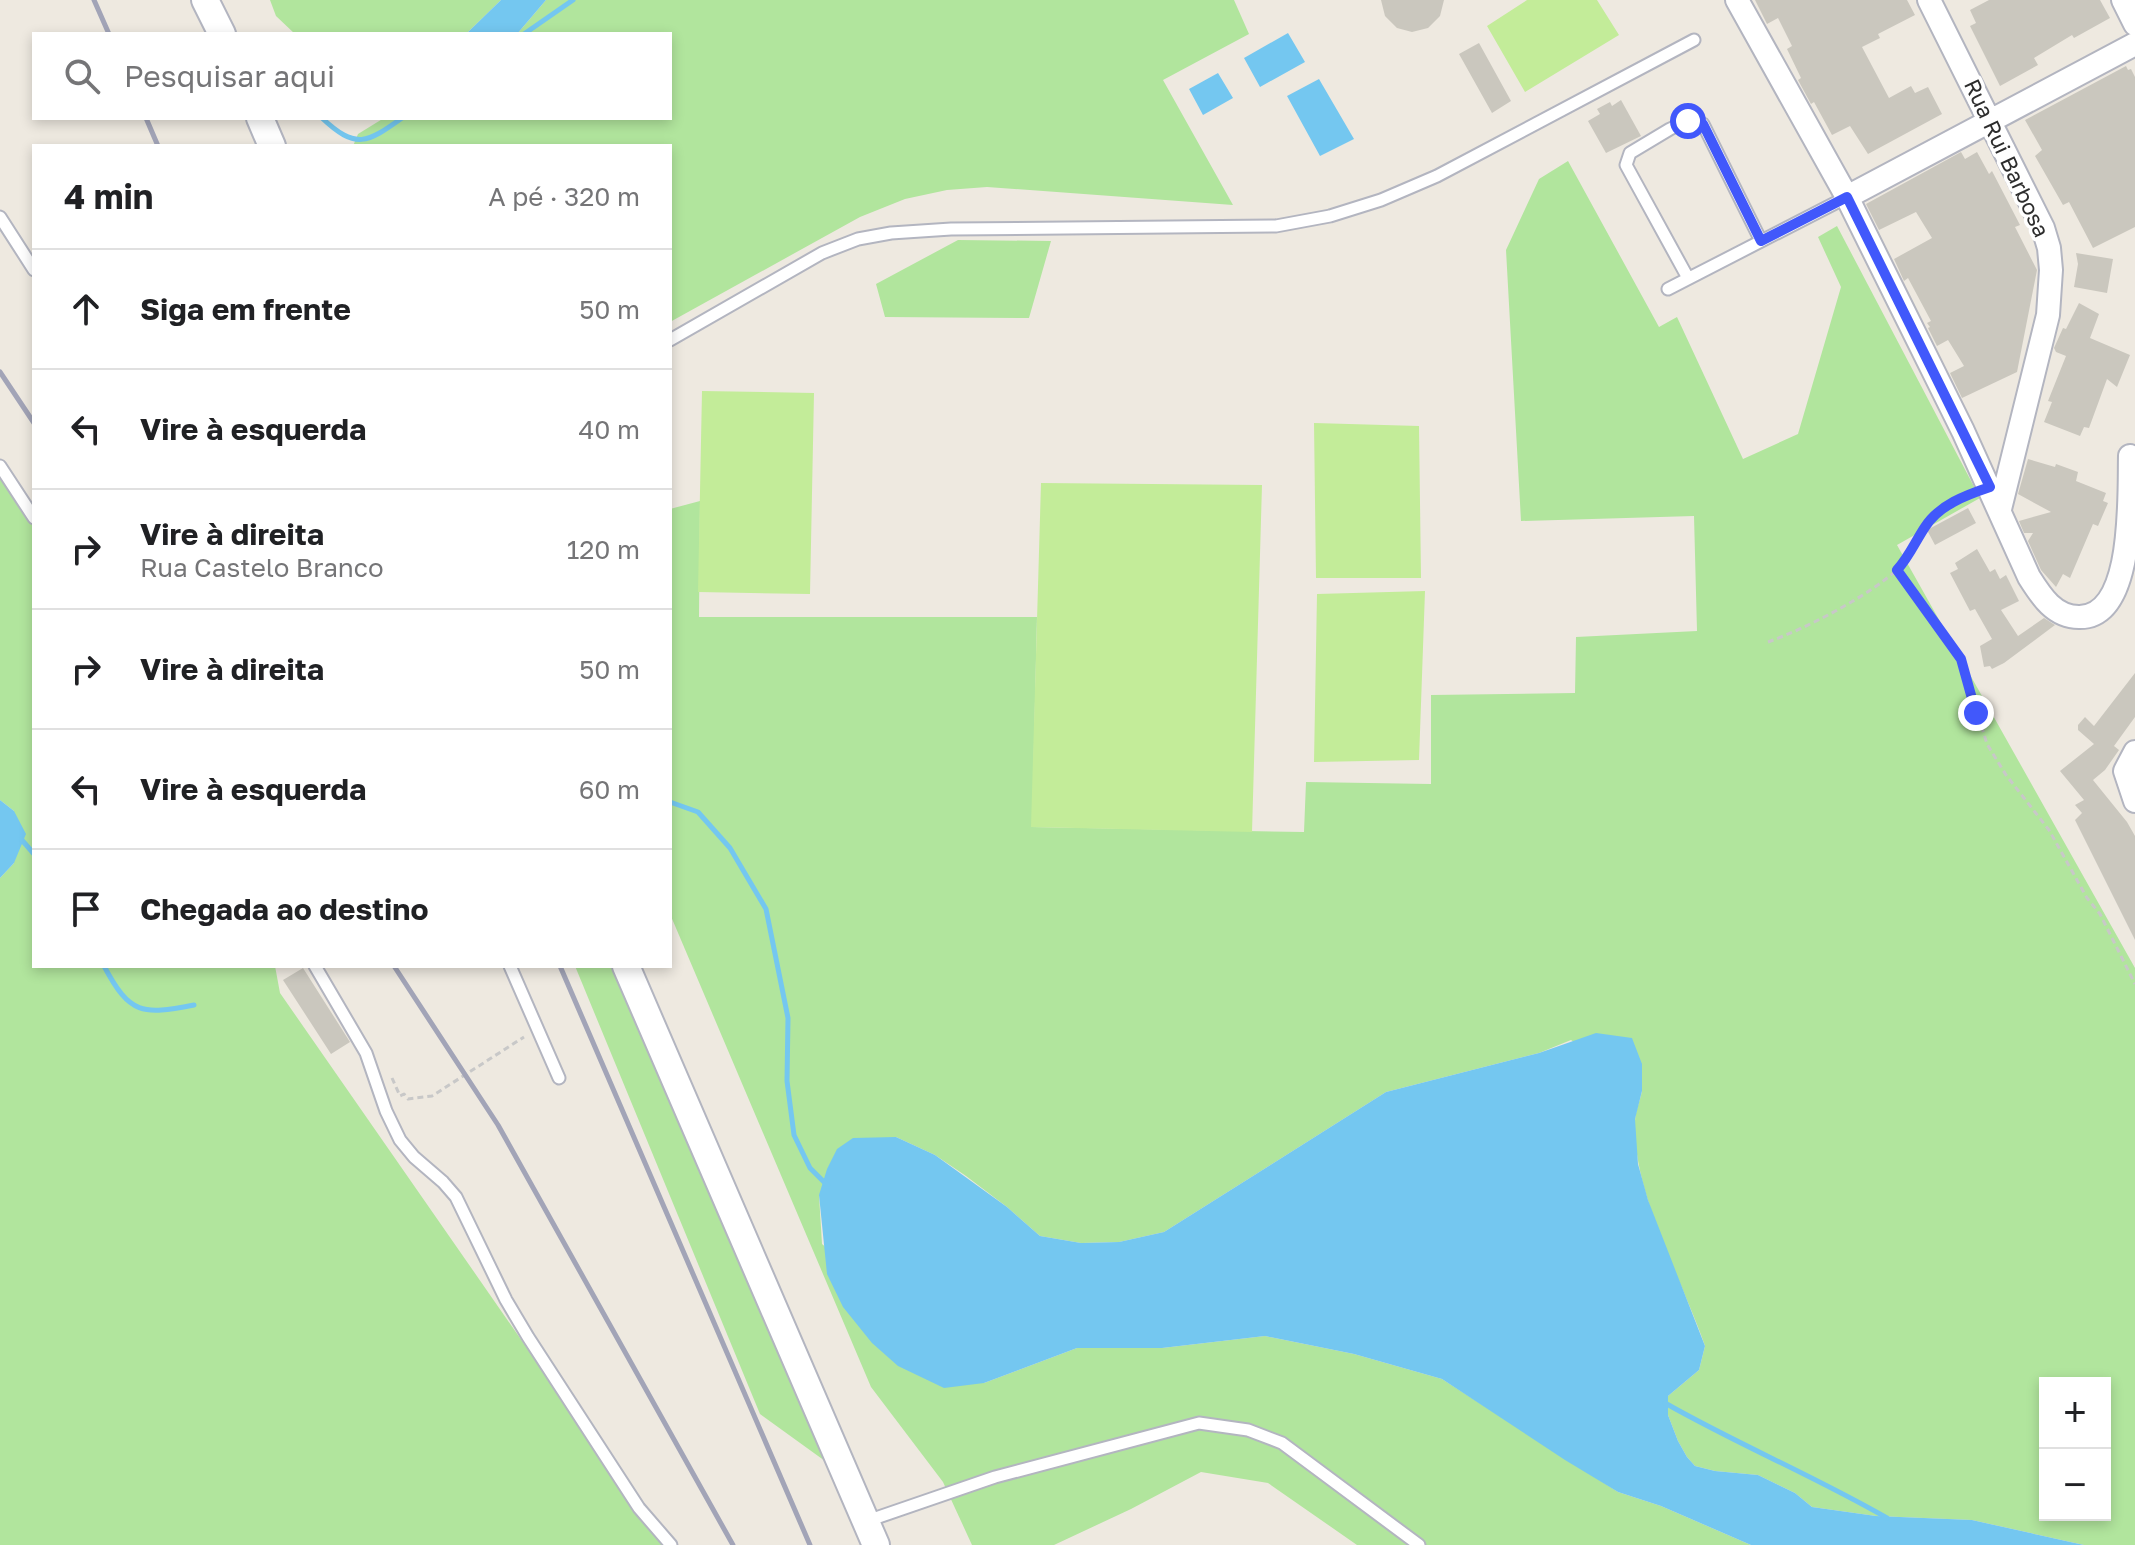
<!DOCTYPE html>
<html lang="pt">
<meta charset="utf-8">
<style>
:root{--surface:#fff;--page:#f6f6f6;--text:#202124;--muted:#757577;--line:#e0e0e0}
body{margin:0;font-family:"Golos Text",sans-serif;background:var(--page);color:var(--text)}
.controls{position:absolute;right:24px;bottom:24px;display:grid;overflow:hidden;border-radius:0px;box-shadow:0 4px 12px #0003}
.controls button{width:72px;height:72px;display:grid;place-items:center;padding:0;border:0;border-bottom:2px solid var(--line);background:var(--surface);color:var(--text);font:40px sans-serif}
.stop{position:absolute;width:24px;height:24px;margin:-18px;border:6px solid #4158fb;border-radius:50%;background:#fff}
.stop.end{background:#4158fb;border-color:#fff;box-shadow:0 2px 8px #0008}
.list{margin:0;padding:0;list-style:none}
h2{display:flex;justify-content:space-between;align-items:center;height:104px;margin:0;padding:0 32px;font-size:34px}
h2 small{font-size:26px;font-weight:400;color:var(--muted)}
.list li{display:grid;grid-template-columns:52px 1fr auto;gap:24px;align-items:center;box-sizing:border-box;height:120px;padding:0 32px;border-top:2px solid var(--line)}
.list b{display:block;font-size:30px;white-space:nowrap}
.list p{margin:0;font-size:26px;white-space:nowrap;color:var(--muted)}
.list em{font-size:26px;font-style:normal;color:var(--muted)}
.icon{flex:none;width:44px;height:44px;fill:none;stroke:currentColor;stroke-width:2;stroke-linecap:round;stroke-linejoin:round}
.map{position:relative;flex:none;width:2135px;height:1545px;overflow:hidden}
.search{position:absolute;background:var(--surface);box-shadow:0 4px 12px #0003;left:32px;top:32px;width:640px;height:88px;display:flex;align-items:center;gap:20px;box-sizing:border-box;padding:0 28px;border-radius:0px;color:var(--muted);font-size:30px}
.panel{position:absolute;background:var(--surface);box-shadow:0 4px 12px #0003;left:32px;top:144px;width:640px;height:824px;border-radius:0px}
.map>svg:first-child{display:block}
.green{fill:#b1e59d;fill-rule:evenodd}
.pitch{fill:#c3ec99}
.water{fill:#74c7f0}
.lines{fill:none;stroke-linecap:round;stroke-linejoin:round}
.stream{stroke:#74c7f0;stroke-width:5}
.building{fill:#cac7be}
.service-casing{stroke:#b3b5c0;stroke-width:15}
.minor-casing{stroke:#b3b5c0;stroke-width:26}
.tertiary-casing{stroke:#b3b5c0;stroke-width:30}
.path{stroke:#c8c8c8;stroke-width:3;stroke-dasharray:6 4;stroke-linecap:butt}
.service{stroke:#fff;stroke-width:11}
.minor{stroke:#fff;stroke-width:22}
.tertiary{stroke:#fff;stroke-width:26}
.rail{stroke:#a2a4b7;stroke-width:5}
.route{stroke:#4158fb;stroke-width:10}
.labels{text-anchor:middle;stroke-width:7;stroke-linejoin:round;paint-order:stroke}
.street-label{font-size:22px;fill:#2d2d2d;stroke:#fff}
</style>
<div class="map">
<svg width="2135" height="1545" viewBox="0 0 2135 1545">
<rect width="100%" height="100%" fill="#eee9e0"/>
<path class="green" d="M270,0H501L466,34H295L276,16Z
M546,0H1234L1249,34L1163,80L1233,205L987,187L947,190L905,199L860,217L670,322V146H353L358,134L384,118H670V34H517Z
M1568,161L1659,327L1677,317L1743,459L1798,434L1841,287L1818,237L1837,226L1980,498L1897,545L2135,968V1545H2084L1972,1520L1876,1516L1812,1507L1795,1493L1758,1475L1715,1471L1695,1466L1687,1457L1678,1441L1668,1415V1396L1699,1370L1705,1346C1682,1279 1632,1192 1635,1121C1635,1112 1640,1101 1642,1091L1571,1040L1539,1053L1386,1092L1164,1232L1119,1242L1081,1243L1040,1236L1007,1207L966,1176L935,1155L896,1137L819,1195L822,1244L984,1383L1077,1348H1162L1265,1336L1354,1354L1442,1379L1618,1492L1661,1506L1751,1545H1357L1268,1483L1201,1472L1131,1509L1054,1545H972L943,1482L871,1387L670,914V509L700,501L699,617H1037L1032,827L1304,832L1306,782L1431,784V695L1575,693L1576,637L1697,631L1694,516L1521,521L1506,250L1539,179ZM2045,1383H2105V1515H2045Z
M958,240L1051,241L1029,318L885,317L876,284Z
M0,465L34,516V966H275L280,993L664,1545H0V878L14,863V811L0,800Z
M575,966H622L810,1416L825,1461L760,1414Z"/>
<path class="pitch" d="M1527,0H1597L1619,35L1525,92L1487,26Z
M702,391L814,393L810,594L698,592Z
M1314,423L1419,426L1421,578H1316Z
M1041,483L1262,485L1252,832L1031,827Z
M1425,591L1419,760L1314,762L1317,594Z"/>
<path class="water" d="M501,0H546L517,34H466Z
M1288,33L1305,62L1260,87L1244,58Z
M1218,73L1233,98L1203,115L1189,89Z
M1319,79L1354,139L1320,156L1287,96Z
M0,800L14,811L26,834L14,863L0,878Z
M1596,1033L1632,1038L1642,1064V1091L1635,1119L1638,1164L1648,1200L1705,1346L1699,1370L1668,1396V1415L1678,1441L1687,1457L1695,1466L1715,1471L1758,1475L1795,1493L1812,1507L1876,1516L1972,1520L2084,1545H1751L1661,1506L1618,1492L1565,1460L1442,1379L1354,1354L1265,1336L1162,1348H1077L984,1383L944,1388L898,1366L872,1343L843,1307L827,1274L819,1195L827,1169L837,1149L853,1138L896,1137L935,1155L1007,1207L1040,1236L1081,1243L1119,1242L1164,1232L1386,1092L1539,1053Z"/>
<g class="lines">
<path class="stream" d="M524,34L573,0
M322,118C356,150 367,143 402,118
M670,802L698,812L730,848L766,909L788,1018L787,1081L794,1135L810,1168L828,1186
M21,839L34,854
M104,966C130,1015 142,1015 194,1005
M1665,1403C1737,1444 1814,1476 1887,1518"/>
</g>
<path class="building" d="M1381,0H1444L1440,16L1428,28L1412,32L1397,28L1385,16Z
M1755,0H1907L1915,15L1878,34L1880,38L1862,47L1889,98L1911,86L1915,93L1928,87L1942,114L1868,154L1850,126L1832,135L1814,102L1811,104L1798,80L1801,78L1787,49L1792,46L1778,18L1767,24Z
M1989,0H2100L2110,18L2074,38L2072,35L2034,58L2038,65L2000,86L1970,26L1976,23L1970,10Z
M1479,43L1511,101L1492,113L1459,54Z
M2126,66L2128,70L2131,69L2135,77V227L2093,248L2069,202L2063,205L2035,156L2042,150L2025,120Z
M1621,100L1641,136L1606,153L1588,121L1600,114L1597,109L1610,102L1612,106Z
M1961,152L1965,159L1977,152L1989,174L1992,171L2020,225L2015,227L2037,270L2017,372L1962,398L1950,373L1964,366L1948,340L1937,346L1928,328L1930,327L1927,323L1931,321L1908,278L1904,281L1894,259L1932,238L1916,212L1879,230L1866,204Z
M2076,253L2113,259L2107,293L2074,287L2078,264Z
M2079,303L2099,314L2090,338L2130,355L2117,387L2107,379L2089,428L2084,427L2080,436L2044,422L2052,402L2048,401L2066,356L2056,352L2054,348L2063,328L2066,329Z
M2028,459L2055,467L2056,464L2078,472L2076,481L2106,493L2103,501L2108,503L2098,526L2093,524L2070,578L2063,574L2056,587L2041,570L2028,541L2033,533H2024L2019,521L2051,512L2018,494Z
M1968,508L1976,523L1935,545L1927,530Z
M1977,549L1990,572L1995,569L2000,579L2006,575L2019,601L2001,610L2018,636L2044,618L2055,625L2004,663L1992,669L1990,666L1984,667L1980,646L1992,639L1975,609L1970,611L1950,573L1958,569L1955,563Z
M2135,673V717L2114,746L2119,750L2105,770L2093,780L2127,822L2135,836V940L2075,820L2082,813L2075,805L2084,800L2060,771L2094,744L2078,730V725L2085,717L2094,726Z
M303,968L350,1042L331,1054L283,980Z"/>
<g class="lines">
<defs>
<path id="service" d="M0,217L34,270
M1688,278L1626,165L1630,153L1670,129L1688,121L1703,124L1761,241
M1668,289L1847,197
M670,340L822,253L858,239L891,233L951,229L1276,226L1330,216L1381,200L1437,176L1694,40
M0,466L34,518
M315,966L366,1053L386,1111L400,1140L414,1157L443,1182L456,1197L506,1300L528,1337L639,1508L671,1545
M510,966L559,1078
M867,1521L995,1477L1199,1423L1248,1430L1282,1443L1419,1545"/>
<path id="minor" d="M1737,0L1847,197L1963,431L2029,577C2041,596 2054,617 2079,617C2135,618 2129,495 2130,456
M1929,0L2043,228L2049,248L2051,270L2048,315L2000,509
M2123,0L2135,24
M1847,197L2135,44
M2135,752L2125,771L2135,801"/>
<path id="tertiary" d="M205,0L222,34
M260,118L272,146
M626,966L876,1545"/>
</defs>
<use href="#service" class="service-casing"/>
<use href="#minor" class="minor-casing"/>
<use href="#tertiary" class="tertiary-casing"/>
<path class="path" d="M1897,570L1961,659L1987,744L2006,775L2049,830L2087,898L2100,914L2135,984
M1768,642C1807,628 1869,596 1899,568C1911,556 1916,540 1926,526C1937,509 1954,503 1971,494
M392,1078L400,1096L404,1094L408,1099L432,1096L524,1037"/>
<use href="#service" class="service"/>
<use href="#minor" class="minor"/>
<use href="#tertiary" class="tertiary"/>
<path class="rail" d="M94,0L109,34
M146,118L158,146
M0,372L34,423
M394,966L498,1125L733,1545
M560,966L810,1545"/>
</g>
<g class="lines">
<path class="route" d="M1688,121L1703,124L1761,241L1847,197L1990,487C1966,495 1939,505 1925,527C1915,542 1909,557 1897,570L1961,659L1976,713"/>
</g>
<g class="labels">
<g class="street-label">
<text transform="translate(2007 158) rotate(65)" y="8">Rua Rui Barbosa</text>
</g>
</g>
</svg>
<div class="controls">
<button>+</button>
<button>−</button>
</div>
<div class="stop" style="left:1688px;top:121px"></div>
<div class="stop end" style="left:1976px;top:713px"></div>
<div class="search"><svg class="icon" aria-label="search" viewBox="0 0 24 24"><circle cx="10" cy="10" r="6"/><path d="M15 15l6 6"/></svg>Pesquisar aqui</div>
<section class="panel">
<h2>4 min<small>A pé · 320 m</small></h2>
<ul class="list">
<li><svg class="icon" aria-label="ahead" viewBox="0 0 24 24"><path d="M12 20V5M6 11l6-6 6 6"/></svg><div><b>Siga em frente</b></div><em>50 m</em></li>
<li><svg class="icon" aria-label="left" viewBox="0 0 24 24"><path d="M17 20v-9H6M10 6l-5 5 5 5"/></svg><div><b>Vire à esquerda</b></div><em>40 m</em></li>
<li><svg class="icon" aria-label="right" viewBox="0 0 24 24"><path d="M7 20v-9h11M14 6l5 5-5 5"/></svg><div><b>Vire à direita</b><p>Rua Castelo Branco</p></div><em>120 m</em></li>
<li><svg class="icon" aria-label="right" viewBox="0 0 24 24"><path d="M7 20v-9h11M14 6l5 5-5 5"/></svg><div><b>Vire à direita</b></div><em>50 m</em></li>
<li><svg class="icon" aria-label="left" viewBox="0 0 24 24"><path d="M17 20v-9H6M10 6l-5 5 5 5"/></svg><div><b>Vire à esquerda</b></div><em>60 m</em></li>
<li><svg class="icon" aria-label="arrive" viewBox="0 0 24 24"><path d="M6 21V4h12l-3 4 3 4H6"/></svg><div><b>Chegada ao destino</b></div></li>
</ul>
</section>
</div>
